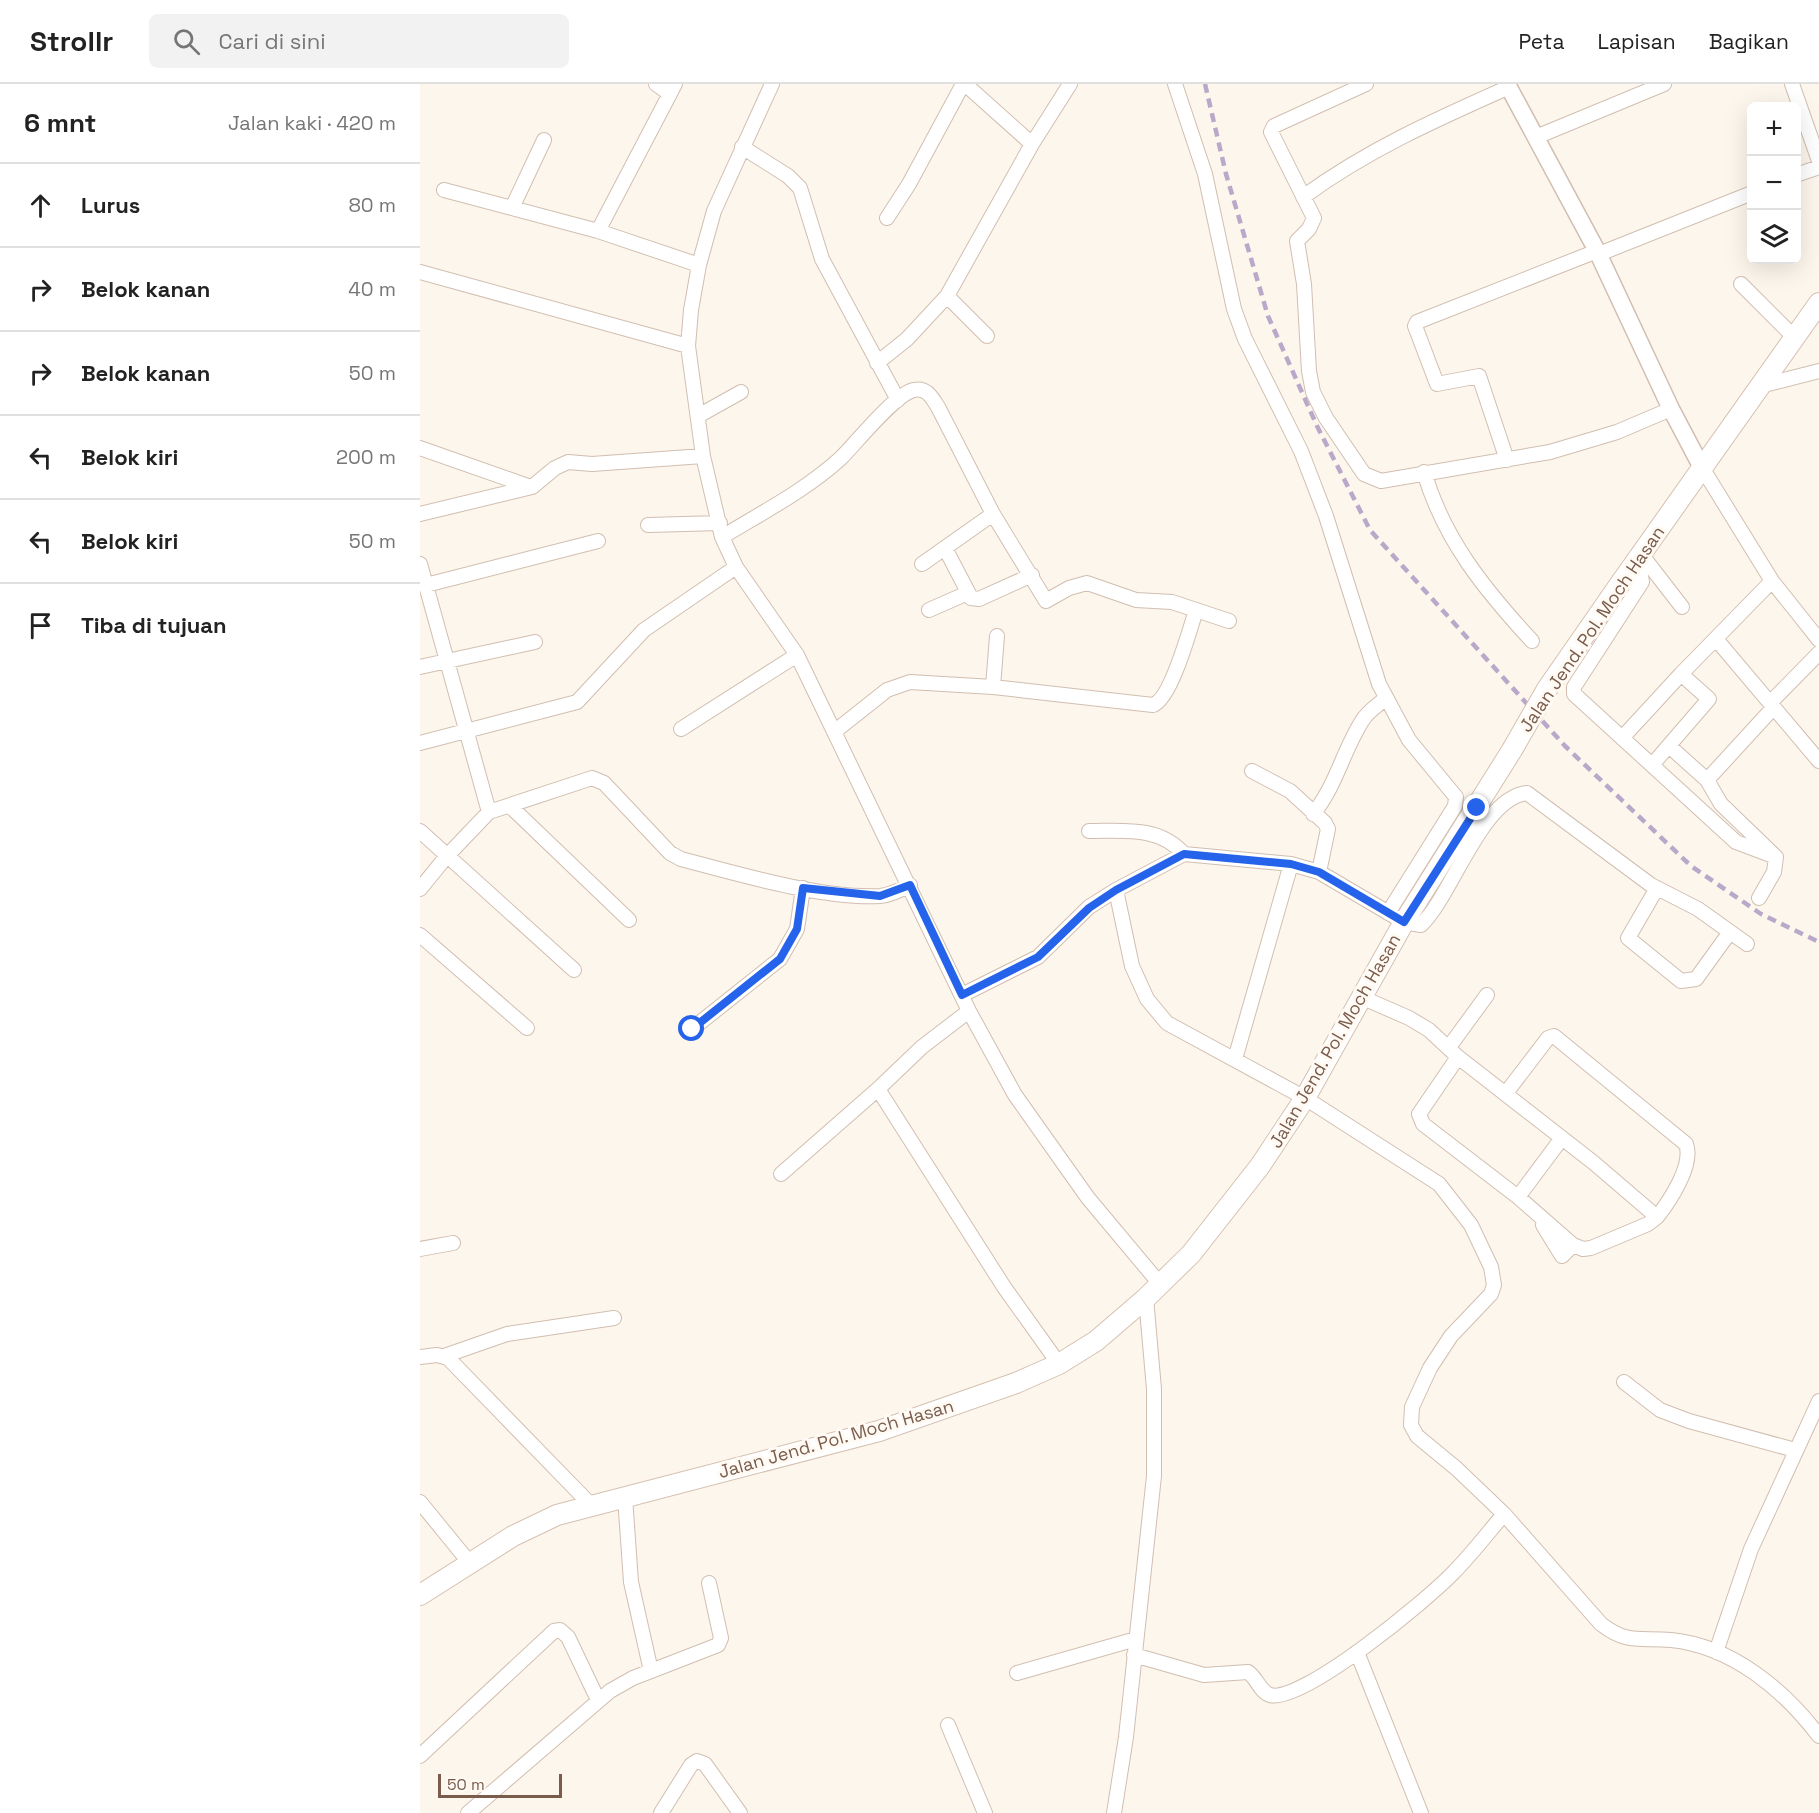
<!DOCTYPE html>
<html lang="id">
<meta charset="utf-8">
<style>
:root{--surface:#fff;--page:#f2f2f2;--text:#222;--muted:#767676;--line:#e0e0e0}
body{margin:0;font-family:"Space Grotesk",sans-serif;background:var(--page);color:var(--text)}
.controls{position:absolute;right:18px;top:18px;display:grid;overflow:hidden;border-radius:9px;box-shadow:0 6px 24px #0002}
.controls button{width:54px;height:54px;display:grid;place-items:center;padding:0;border:0;border-bottom:2px solid var(--line);background:var(--surface);color:var(--text);font:30px sans-serif}
.scale{position:absolute;left:18px;bottom:15px;width:124px;box-sizing:border-box;padding-left:6px;border:3px solid #7a5c4d;border-top:0;font-size:16px;line-height:21px;white-space:nowrap;color:#7a5c4d;-webkit-text-stroke:4px #fffaf3;paint-order:stroke}
.stop{position:absolute;width:18px;height:18px;margin:-14px;border:4px solid #2563eb;border-radius:50%;background:#fff}
.stop.end{background:#2563eb;border-color:#fff;box-shadow:0 2px 6px #0008}
.list{margin:0;padding:0;list-style:none}
h2{display:flex;justify-content:space-between;align-items:center;height:78px;margin:0;padding:0 24px;font-size:26px}
h2 small{font-size:20px;font-weight:400;color:var(--muted)}
.list li{display:grid;grid-template-columns:39px 1fr auto;gap:18px;align-items:center;box-sizing:border-box;height:84px;padding:0 24px;border-top:2px solid var(--line)}
.list b{display:block;font-size:22px;white-space:nowrap}
.list em{font-size:20px;font-style:normal;color:var(--muted)}
.icon{flex:none;width:33px;height:33px;fill:none;stroke:currentColor;stroke-width:2;stroke-linecap:round;stroke-linejoin:round}
.map{position:relative;flex:none;width:1399px;height:1729px;overflow:hidden}
header{display:flex;align-items:center;gap:36px;box-sizing:border-box;height:84px;padding:0 30px;background:var(--surface);border-bottom:2px solid var(--line)}
header strong{font-size:28px}
nav{display:flex;gap:33px;margin-inline-start:auto;font-size:21px}
.search{width:420px;height:54px;background:var(--page);display:flex;align-items:center;gap:15px;box-sizing:border-box;padding:0 21px;border-radius:9px;color:var(--muted);font-size:22px}
main{display:flex}
aside{flex:1;background:var(--surface)}
.map>svg:first-child{display:block}
.lines{fill:none;stroke-linecap:round;stroke-linejoin:round}
.minor-casing{stroke:#d1beb0;stroke-width:16}
.tertiary-casing{stroke:#d1beb0;stroke-width:19}
.secondary-casing{stroke:#d6c0b0;stroke-width:22}
.minor{stroke:#fff;stroke-width:14}
.tertiary{stroke:#fff;stroke-width:16}
.secondary{stroke:#fff;stroke-width:20}
.rail{stroke:#b9a8c9;stroke-width:4.5;stroke-dasharray:9 6;stroke-linecap:butt}
.secondary-bridge-casing{stroke:#d6c0b0;stroke-width:22;stroke-linecap:butt}
.secondary-bridge{stroke:#fff;stroke-width:20}
.route{stroke:#2563eb;stroke-width:8}
.labels{text-anchor:middle;stroke-width:6;stroke-linejoin:round;paint-order:stroke}
.street-label{font-size:18px;fill:#7a5c4d;stroke:#fffaf3}
</style>
<header>
<strong>Strollr</strong>
<div class="search"><svg class="icon" aria-label="search" viewBox="0 0 24 24"><circle cx="10" cy="10" r="6"/><path d="M15 15l6 6"/></svg>Cari di sini</div>
<nav><a>Peta</a><a>Lapisan</a><a>Bagikan</a></nav>
</header>
<main>
<aside>
<h2>6 mnt<small>Jalan kaki · 420 m</small></h2>
<ul class="list">
<li><svg class="icon" aria-label="ahead" viewBox="0 0 24 24"><path d="M12 20V5M6 11l6-6 6 6"/></svg><div><b>Lurus</b></div><em>80 m</em></li>
<li><svg class="icon" aria-label="right" viewBox="0 0 24 24"><path d="M7 20v-9h11M14 6l5 5-5 5"/></svg><div><b>Belok kanan</b></div><em>40 m</em></li>
<li><svg class="icon" aria-label="right" viewBox="0 0 24 24"><path d="M7 20v-9h11M14 6l5 5-5 5"/></svg><div><b>Belok kanan</b></div><em>50 m</em></li>
<li><svg class="icon" aria-label="left" viewBox="0 0 24 24"><path d="M17 20v-9H6M10 6l-5 5 5 5"/></svg><div><b>Belok kiri</b></div><em>200 m</em></li>
<li><svg class="icon" aria-label="left" viewBox="0 0 24 24"><path d="M17 20v-9H6M10 6l-5 5 5 5"/></svg><div><b>Belok kiri</b></div><em>50 m</em></li>
<li><svg class="icon" aria-label="arrive" viewBox="0 0 24 24"><path d="M6 21V4h12l-3 4 3 4H6"/></svg><div><b>Tiba di tujuan</b></div></li>
</ul>
</aside>
<div class="map">
<svg width="1399" height="1729" viewBox="0 0 1399 1729">
<rect width="100%" height="100%" fill="#fdf6ec"/>
<g class="lines">
<defs>
<path id="minor" d="M236,0L250,10
M352,0L294,127L279,181L271,226L268,262L283,372L302,453L316,483L377,571L549,927L595,1011L668,1114L740,1200
M545,0L612,60
M755,0L785,90L814,225L825,255L881,367L906,432L959,600L989,656L1036,713L1035,722L968,829
M946,0L854,42L851,48L894,134L889,145L877,157L884,200L889,287L893,308L906,334L944,390L961,397L1130,368L1197,348L1251,325
M1372,0L1399,77
M1116,53L1244,0
M322,63L368,92L380,104L402,175L478,316
M1376,91L1399,83
M24,106L178,147L279,181
M883,113C947,66 1017,35 1089,3
M92,124L124,56
M467,134L489,100L543,0
M178,147L255,0
M1179,170L1332,109
M0,188L268,262
M1321,200L1375,254
M527,212L567,252
M457,279L487,255L527,212L612,60L650,0
M1340,302L1399,287
M278,332L321,308
M0,364L111,403
M1087,376L1059,292L1017,300L995,242L997,238L1177,167
M1281,382L1352,497L1399,556
M1004,388C1024,456 1065,506 1112,557
M0,430L112,403L135,384L148,378L172,380L283,372
M228,441L300,439
M302,453C343,428 386,406 421,374C436,359 476,309 494,306C507,303 512,314 518,323L573,430L626,517L649,504L667,499L716,516L752,518L809,537
M525,464L549,510
M1221,470L1262,523
M0,480L69,728
M502,480L573,430
M1212,483L1221,492L1222,498L1154,603V610L1316,758L1356,773
M6,501L178,457
M509,526L543,511L549,510L551,514L559,515L612,491
M1296,555L1399,677
M0,583L115,558
M1261,590L1352,497
M573,603L577,552
M1350,619L1399,569
M261,645L377,571
M414,648L467,606L490,598L573,603L733,621C751,615 770,545 776,526
M1202,654L1261,590L1289,615L1232,681
M0,659L157,618L224,546L316,483
M1249,662L1287,696
M832,687L870,707L905,739L908,745L899,788
M90,722L209,836
M893,730C916,702 923,667 942,637C947,628 958,621 966,614
M0,747L154,886
M669,747C705,747 739,742 764,770
M1237,804L1208,854L1261,897L1276,895L1310,848
M0,805L26,773L69,728L172,694L184,699L250,769L261,775C318,790 402,815 460,812C471,811 480,806 490,801
M696,806L712,882L727,915L747,939L885,1014L1019,1100L1051,1141L1071,1183L1074,1201L1071,1210L1031,1252L1010,1284L992,1323L991,1341L997,1352L1037,1385L1084,1430L1181,1540C1208,1561 1221,1553 1251,1556C1312,1562 1364,1606 1399,1652
M1339,814L1354,788L1356,773L1301,720L1287,696L1354,623
M0,851L107,944
M542,911L618,873L669,823L696,806L764,770L871,780L899,788L984,838L1001,841C1032,812 1061,714 1107,709L1231,801L1278,825L1327,860
M941,913L989,934L1009,946L1038,973L1174,1079L1237,1133L1228,1140L1171,1164L1163,1165L1153,1161L1098,1113L1003,1040L999,1030L1038,973
M549,927L502,963L458,1005L584,1203L639,1280
M272,945L360,875L377,845L383,804
M1029,963L1067,911
M815,975L871,780
M1086,1009L1128,954L1134,952L1266,1060C1274,1081 1249,1118 1237,1133
M361,1090L458,1005
M1098,1113L1142,1054
M1123,1141L1142,1172L1153,1161
M0,1165L33,1159
M24,1272L87,1250L194,1234
M0,1273L17,1271L28,1274L171,1421
M1204,1298L1240,1326L1269,1337L1375,1366
M205,1413L211,1498L231,1587
M0,1418L49,1478
M937,1568L1001,1729
M1296,1568L1331,1465L1399,1317
M714,1571L784,1591L828,1588C837,1594 840,1608 850,1611C882,1620 1008,1515 1033,1489C1051,1471 1067,1450 1084,1430
M597,1589L716,1555
M528,1641L565,1729
M0,1672L134,1547L140,1546L148,1553L178,1616
M48,1729L190,1607L213,1594L298,1561L301,1554L289,1499
M241,1729L271,1681L277,1677L285,1680L320,1729
M694,1729L706,1653L734,1392V1305L726,1214"/>
<path id="tertiary" d="M1087,0L1177,167L1251,325L1281,382"/>
<path id="secondary" d="M1202,497L1399,219
M0,1511L93,1452L137,1431L459,1347L596,1299L639,1280L676,1257L726,1214L771,1170L840,1082L885,1014L984,838L1092,666"/>
</defs>
<use href="#minor" class="minor-casing"/>
<use href="#tertiary" class="tertiary-casing"/>
<use href="#secondary" class="secondary-casing"/>
<use href="#minor" class="minor"/>
<use href="#tertiary" class="tertiary"/>
<use href="#secondary" class="secondary"/>
<path class="rail" d="M785,0L806,90L848,232L897,342L950,446L1145,662L1271,782L1341,830L1399,858"/>
<defs>
<path id="secondary-bridge" d="M1092,666L1127,605L1202,497"/>
</defs>
<use href="#secondary-bridge" class="secondary-bridge-casing"/>
<use href="#secondary-bridge" class="secondary-bridge"/>
</g>
<g class="lines">
<path class="route" d="M272,945L360,875L377,845L383,804L460,812L490,801L542,911L618,873L669,824L696,806L764,770L871,780L899,788L984,838L1057,724"/>
</g>
<g class="labels">
<g class="street-label">
<text transform="translate(1172 545) rotate(-56)" y="6">Jalan Jend. Pol. Moch Hasan</text>
<text transform="translate(915 957) rotate(-60)" y="6">Jalan Jend. Pol. Moch Hasan</text>
<text transform="translate(416 1355) rotate(-16)" y="6">Jalan Jend. Pol. Moch Hasan</text>
</g>
</g>
</svg>
<div class="controls">
<button>+</button>
<button>−</button>
<button><svg class="icon" aria-label="layers" viewBox="0 0 24 24"><path d="M12 4l9 5-9 5-9-5zM3 14l9 5 9-5"/></svg></button>
</div>
<div class="scale">50 m</div>
<div class="stop" style="left:272px;top:945px"></div>
<div class="stop end" style="left:1057px;top:724px"></div>
</div>
</main>
